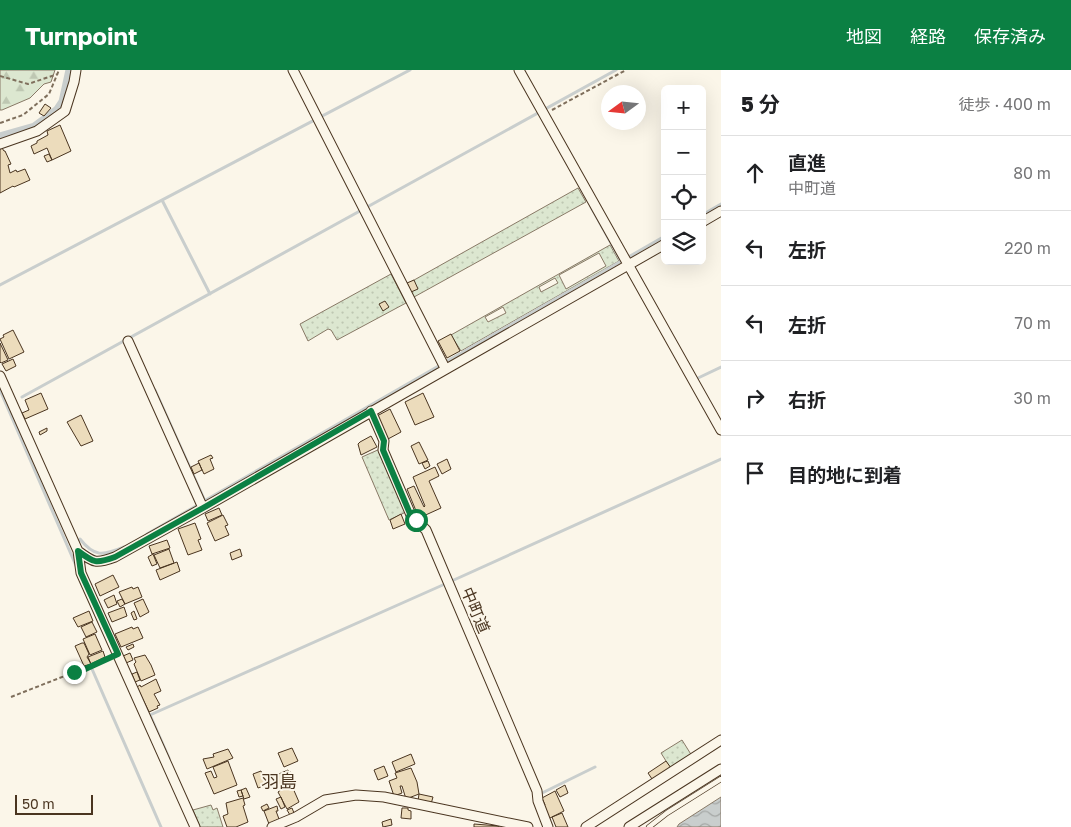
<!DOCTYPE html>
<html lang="ja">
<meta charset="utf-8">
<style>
:root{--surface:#fff;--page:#f6f6f6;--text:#202124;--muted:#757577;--line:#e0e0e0;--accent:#0b8043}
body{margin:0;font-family:"Golos Text","Noto Sans JP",sans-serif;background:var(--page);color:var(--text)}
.controls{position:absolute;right:15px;top:15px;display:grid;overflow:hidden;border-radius:8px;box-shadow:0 5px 20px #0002}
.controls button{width:45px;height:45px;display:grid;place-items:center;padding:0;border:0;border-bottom:1px solid var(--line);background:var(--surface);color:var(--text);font:25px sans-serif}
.compass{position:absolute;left:601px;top:15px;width:45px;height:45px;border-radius:50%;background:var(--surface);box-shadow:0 5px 20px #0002;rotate:255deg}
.scale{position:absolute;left:15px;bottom:12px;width:78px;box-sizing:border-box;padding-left:5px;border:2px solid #4a3520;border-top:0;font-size:14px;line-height:18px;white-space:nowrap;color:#4a3520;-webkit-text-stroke:4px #fbf6e9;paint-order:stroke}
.stop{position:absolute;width:15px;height:15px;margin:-11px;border:4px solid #0b8043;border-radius:50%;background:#fff}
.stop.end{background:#0b8043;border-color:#fff;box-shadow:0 1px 5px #0008}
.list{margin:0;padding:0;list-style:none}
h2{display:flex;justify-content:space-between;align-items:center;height:65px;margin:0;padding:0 20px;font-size:21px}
h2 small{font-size:16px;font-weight:400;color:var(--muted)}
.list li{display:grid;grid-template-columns:32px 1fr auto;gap:15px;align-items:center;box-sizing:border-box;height:75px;padding:0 20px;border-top:1px solid var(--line)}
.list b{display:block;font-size:19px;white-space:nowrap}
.list p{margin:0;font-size:16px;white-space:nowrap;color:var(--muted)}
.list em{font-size:16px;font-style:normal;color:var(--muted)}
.icon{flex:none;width:28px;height:28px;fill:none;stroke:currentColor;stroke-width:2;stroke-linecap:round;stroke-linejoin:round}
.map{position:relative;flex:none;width:721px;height:757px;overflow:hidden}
header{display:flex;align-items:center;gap:30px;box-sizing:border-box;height:70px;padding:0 25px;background:var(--accent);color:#fff}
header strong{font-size:24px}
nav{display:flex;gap:28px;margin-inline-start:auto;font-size:18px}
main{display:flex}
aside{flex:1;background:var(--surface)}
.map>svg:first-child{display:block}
.grass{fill:url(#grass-dots);stroke:#887966;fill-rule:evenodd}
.forest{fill:url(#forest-firs);stroke:#887966}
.water{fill:url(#water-waves);stroke:#887966}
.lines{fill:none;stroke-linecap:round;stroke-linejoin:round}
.stream{stroke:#c9cecd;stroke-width:3}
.canal{stroke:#c9cecd;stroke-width:11}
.building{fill:#ecdcbc;stroke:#4a3520}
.service-casing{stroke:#4a3520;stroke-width:6}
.minor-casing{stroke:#4a3520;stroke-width:11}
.path{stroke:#7f6f5c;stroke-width:2;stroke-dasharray:4 2.5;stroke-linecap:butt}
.service{stroke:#fbf6e9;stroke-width:4.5}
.minor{stroke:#fbf6e9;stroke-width:9}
.route{stroke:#0b8043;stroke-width:6}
.labels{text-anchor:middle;stroke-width:4;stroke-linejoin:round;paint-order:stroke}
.street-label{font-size:16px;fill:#4a3520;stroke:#fbf6e9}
.neighbourhood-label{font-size:18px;fill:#4a3520;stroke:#fbf6e9}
</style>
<header>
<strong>Turnpoint</strong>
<nav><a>地図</a><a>経路</a><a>保存済み</a></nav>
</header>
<main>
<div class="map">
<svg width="721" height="757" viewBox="0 0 721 757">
<defs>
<pattern id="grass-dots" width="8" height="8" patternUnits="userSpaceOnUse" patternTransform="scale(1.25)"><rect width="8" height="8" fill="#dce7d0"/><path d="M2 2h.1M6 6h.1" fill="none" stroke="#bec7b2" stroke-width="1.8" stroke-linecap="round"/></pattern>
<pattern id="forest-firs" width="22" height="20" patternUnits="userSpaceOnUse" patternTransform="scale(1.25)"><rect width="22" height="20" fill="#dce7d0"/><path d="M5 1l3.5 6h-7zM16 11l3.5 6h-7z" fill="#bec7b2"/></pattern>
<pattern id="water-waves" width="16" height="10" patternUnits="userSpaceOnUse" patternTransform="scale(1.25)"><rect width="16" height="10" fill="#c9cecd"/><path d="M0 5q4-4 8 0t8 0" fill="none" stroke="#a5a8a6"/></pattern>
</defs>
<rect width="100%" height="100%" fill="#fbf6e9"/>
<path class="grass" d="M578,118L586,132L414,227L407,214Z
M610,175L619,191L461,281L451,265ZM599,183L606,196L566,219L559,205ZM555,208L558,213L541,222L539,217ZM503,237L506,243L488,252L485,247Z
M391,204L406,233L337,270L331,260L328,259L308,271L300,254Z
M380,379L406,442L389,450L362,387Z
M682,670L692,686L671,699L661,683Z
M211,735L213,740L217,738L223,757H200L193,740Z"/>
<path class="forest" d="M0,0H55L51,12L44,14L30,28L2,40H0Z"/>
<path class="water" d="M721,727V757H677L679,754Z"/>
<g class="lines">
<path class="stream" d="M162,130L210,224
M591,137L621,191
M702,145L721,134
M0,215L410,0
M696,309L721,297
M0,320L77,498
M155,320L205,431
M22,327L616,0
M204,431L665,166
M147,464L196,436
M80,469C94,487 103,486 124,477
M92,599L161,757
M169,688L150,645L445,514L721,389
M540,724L595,697"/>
<path class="canal" d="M0,68L35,58L58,41L64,32L71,0"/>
</g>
<path class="building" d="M45,34L51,38L44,46L39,43Z
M60,55L71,81L52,90L47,78L34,84L31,76L37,73V71L48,65L47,61Z
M2,78L4,81H5L11,94L8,95L10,103L16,100L17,102L25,99L30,110L14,117L13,116L0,123V79Z
M49,84L52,90L47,92L44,86Z
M414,210L418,219L411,222L407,213Z
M385,231L389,237L383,241L379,234Z
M13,260L24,282L9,289L0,269L4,267L3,265Z
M451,264L460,281L447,288L438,271Z
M0,273L8,290L1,293L0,292Z
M13,289L16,296L6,301L2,294Z
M41,323L48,339L25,349L22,343L29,340L25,330Z
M423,323L434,347L415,355L405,332Z
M390,339L401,362L388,369L377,346Z
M81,345L93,371L81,376L67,352Z
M47,358V361L40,365L39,362Z
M371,366L377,377L361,385L358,374L360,372Z
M419,372L428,390L419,394L411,376Z
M211,385L213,388L210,389L214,399L204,404L198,391Z
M447,389L451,399L442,404L437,394Z
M428,391L430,396L425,399L422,393Z
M199,393L202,400L194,404L191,397Z
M435,397L439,406L429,411L441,438L419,448L407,419L414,416L424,437L425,436L413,407Z
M219,438L222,445L208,451L205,444Z
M401,444L405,454L393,459L390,450Z
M223,445L228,455L225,456L229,465L215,471L207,453Z
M195,453L201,469L198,470L202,480L188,485L178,459Z
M167,470L170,478L152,484L149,476Z
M169,479L174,493L160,498L154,485Z
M240,479L242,486L232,490L230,483Z
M153,484L157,494L152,496L148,487Z
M177,492L180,501L160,510L156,500Z
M113,505L119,517L100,526L95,514Z
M132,517L133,519L138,517L142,527L125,534L119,522Z
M114,525L117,534L108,538L104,530Z
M122,529L125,534L120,537L117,531Z
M143,529L149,542L140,547L134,533Z
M124,537L127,546L112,552L108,543Z
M89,541L93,551L78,557L73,548Z
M134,541L137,549L134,550L131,543Z
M92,552L97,562L86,567L81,557Z
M132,557L133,559L138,557L143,568L121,577L115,564Z
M95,564L102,580L90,585L83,569Z
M82,573H84L89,584L87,587L91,594L84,596L75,576Z
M133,574L134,577L128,580L126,577Z
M103,581L105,587L91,594L88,587Z
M130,583L133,590L126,593L123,586Z
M145,585L151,595L155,605L141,611L134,594L136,592L134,588Z
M137,602L140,610L135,612L132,604Z
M156,609L161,621L154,624L160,635L157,636L158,638L149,642L137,617L140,615L141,617Z
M292,678L298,691L284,697L278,683Z
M228,679L233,688L207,699L203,689L214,687L213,684Z
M411,684L415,694L396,702L392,692Z
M228,691L237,715L214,724L205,703L211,701L214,708L217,707L213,697Z
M666,691L671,698L652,709L648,703Z
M384,696L388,706L378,710L374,700Z
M411,698L417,712L419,724L406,729L402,716H400L402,723L394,726L389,711L397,708L395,703Z
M288,700L289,703L291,702L294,714L285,718L284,714L278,716L274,706Z
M261,701L266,715L258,718L253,704Z
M565,715L568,723L560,727L556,720Z
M292,716L299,732L287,739L278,722L285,717L286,719Z
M246,718L250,727L244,729L241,720Z
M241,720L243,726L239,727L237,721Z
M555,721L564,741L548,749L542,736L545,735L542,728Z
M419,724L433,727L431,734L418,731Z
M281,727L285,737L281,739L276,729Z
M243,728L245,735L243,736L248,752L236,757H227L223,746L228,744L226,733Z
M267,734L269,738L263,741L261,737Z
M277,736L278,741H276L279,749L269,754L264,741Z
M292,738L294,743L290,745L287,740Z
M402,738H408V740L411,741V749L401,748Z
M562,743L568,757H556L552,747Z
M391,749L392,755L383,757L382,752Z
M474,754L499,756V757H474Z"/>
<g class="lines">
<defs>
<path id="service" d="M649,757L667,743L721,709"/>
<path id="minor" d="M293,0L445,298
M519,0L721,360
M0,74L37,61L65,41L74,12L76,0
M702,152L721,141
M128,271L203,438
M0,306L78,481L81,503L195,757
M371,341L384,371L383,380L411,445L426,460L537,721L538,731L548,757
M78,481C94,493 96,494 115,487L203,438L665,174
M272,757L296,747L325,730L356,725L384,727L528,757
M586,757L721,670
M629,757L721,699"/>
</defs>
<use href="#service" class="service-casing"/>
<use href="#minor" class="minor-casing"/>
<path class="path" d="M0,6L28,14L58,4
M552,40L626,0
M0,53L23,45L49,24L59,0
M11,627L108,589"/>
<use href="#service" class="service"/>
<use href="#minor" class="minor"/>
</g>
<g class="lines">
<path class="route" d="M74,602L83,600L118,584L81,503L78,481C94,493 96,494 115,487L203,438L371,341L384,371L383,380L411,446L416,450"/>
</g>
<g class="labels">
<g class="street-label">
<text transform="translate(476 540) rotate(67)" y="6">中町道</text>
</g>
<g class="neighbourhood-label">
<text x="279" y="718">羽島</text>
</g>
</g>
</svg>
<div class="controls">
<button>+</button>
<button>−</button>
<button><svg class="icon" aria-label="locate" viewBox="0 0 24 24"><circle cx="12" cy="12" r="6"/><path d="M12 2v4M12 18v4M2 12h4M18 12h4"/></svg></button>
<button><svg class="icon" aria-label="layers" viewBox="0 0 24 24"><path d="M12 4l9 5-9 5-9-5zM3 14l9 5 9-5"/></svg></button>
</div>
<svg class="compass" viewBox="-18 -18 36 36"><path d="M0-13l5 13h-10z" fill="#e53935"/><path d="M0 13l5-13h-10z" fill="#757577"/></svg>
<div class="scale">50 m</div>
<div class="stop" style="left:416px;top:450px"></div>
<div class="stop end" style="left:74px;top:602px"></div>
</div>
<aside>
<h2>5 分<small>徒歩 · 400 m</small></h2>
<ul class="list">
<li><svg class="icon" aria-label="ahead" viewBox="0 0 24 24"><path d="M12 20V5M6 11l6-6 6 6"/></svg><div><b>直進</b><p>中町道</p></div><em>80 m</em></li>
<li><svg class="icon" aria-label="left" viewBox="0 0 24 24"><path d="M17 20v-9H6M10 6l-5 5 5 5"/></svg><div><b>左折</b></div><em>220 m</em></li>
<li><svg class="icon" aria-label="left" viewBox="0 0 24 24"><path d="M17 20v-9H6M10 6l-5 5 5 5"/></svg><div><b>左折</b></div><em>70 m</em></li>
<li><svg class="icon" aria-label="right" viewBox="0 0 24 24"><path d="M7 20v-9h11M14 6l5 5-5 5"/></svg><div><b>右折</b></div><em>30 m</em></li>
<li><svg class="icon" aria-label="arrive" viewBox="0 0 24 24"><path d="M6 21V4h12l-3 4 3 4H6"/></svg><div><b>目的地に到着</b></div></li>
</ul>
</aside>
</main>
